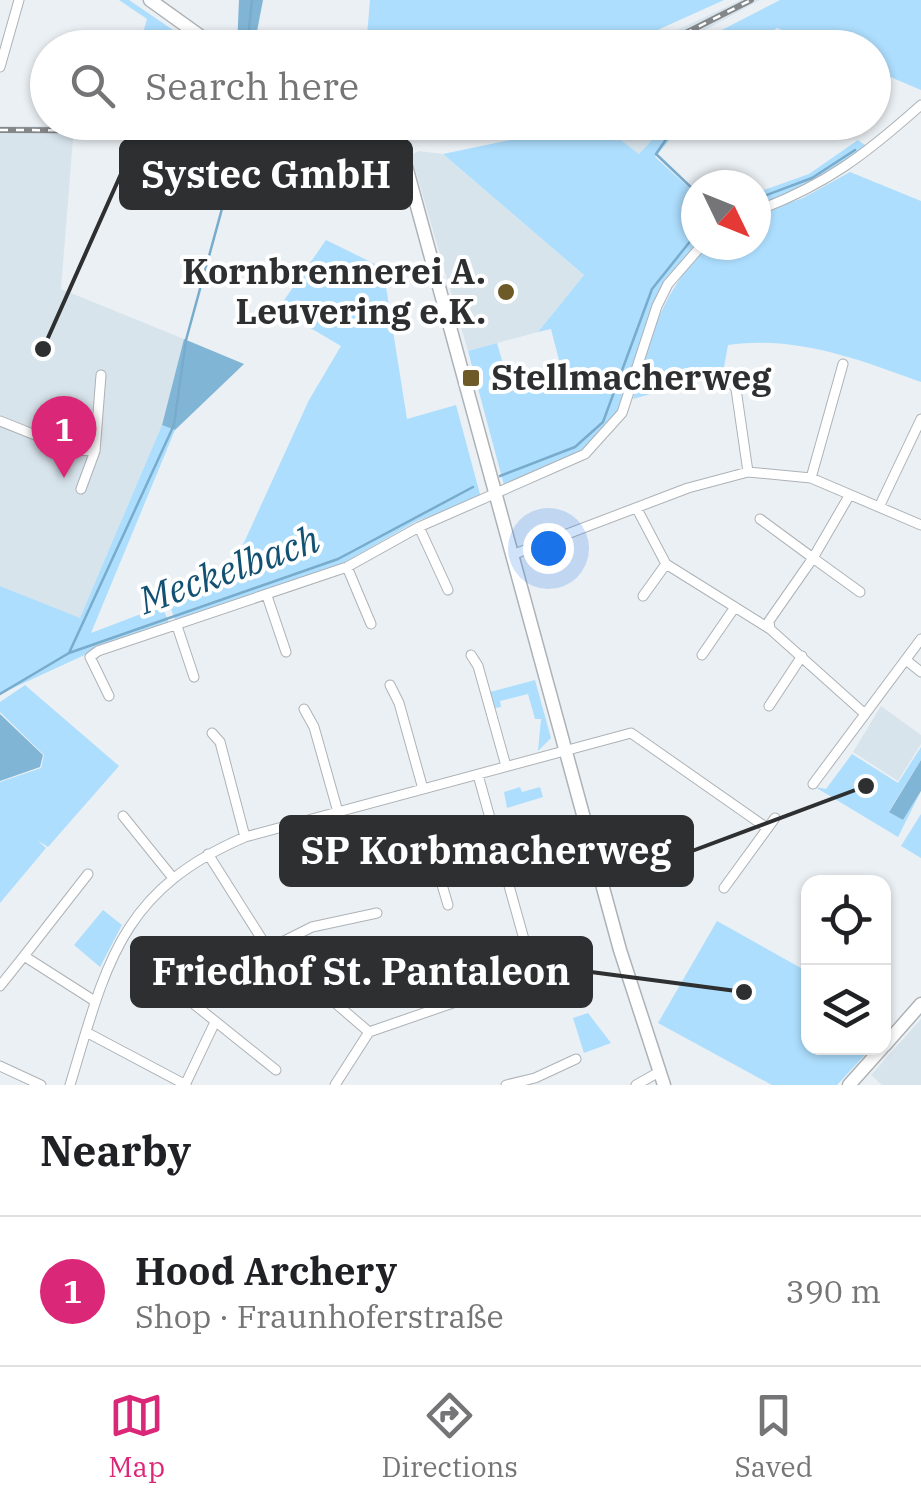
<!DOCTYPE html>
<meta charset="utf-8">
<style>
:root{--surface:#fff;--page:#f6f6f6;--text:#202124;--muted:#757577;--line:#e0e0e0;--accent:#db2777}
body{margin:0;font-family:"IBM Plex Serif",serif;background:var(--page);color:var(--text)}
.controls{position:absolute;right:30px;bottom:30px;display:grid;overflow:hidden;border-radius:20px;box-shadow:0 2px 8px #0004}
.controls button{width:90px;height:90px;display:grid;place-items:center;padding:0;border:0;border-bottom:2px solid var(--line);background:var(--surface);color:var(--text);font:50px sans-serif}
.compass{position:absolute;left:681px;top:170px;width:90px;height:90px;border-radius:50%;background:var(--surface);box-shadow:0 2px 8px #0004;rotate:133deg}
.you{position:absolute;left:548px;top:548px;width:35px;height:35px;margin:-25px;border:8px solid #fff;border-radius:50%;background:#1a73e8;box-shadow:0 0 0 15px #1a73e833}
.badge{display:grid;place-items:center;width:65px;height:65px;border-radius:50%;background:var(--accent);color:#fff;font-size:32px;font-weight:700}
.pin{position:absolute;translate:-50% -82px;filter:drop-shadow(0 2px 5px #0008)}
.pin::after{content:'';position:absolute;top:52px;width:35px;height:30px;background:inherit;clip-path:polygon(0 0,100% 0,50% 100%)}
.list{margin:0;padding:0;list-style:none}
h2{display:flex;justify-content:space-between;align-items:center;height:130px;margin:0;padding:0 40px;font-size:42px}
h2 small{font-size:32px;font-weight:400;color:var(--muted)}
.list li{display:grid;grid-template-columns:65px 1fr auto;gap:30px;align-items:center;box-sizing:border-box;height:150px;padding:0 40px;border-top:2px solid var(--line)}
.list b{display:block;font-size:38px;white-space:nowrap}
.list p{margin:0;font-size:32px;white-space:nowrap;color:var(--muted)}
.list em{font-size:32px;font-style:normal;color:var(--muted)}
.icon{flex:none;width:55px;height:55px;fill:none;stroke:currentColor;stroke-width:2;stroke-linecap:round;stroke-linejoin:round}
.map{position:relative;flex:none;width:921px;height:1085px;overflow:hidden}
.search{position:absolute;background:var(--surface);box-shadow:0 2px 8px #0004;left:30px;right:30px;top:30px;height:110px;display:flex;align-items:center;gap:25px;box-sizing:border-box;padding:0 35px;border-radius:55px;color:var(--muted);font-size:38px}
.sheet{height:280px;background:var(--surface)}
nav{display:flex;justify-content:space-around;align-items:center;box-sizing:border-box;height:140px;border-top:2px solid var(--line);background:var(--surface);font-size:28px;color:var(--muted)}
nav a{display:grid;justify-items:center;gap:5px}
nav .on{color:var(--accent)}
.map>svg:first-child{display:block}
.built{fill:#d8e4ec}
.green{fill:#addefd}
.forest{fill:#81b5d6}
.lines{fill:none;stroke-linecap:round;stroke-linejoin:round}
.stream{stroke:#78abcc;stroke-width:2.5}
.street-casing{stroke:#adb2b6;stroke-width:11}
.secondary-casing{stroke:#adb2b6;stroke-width:15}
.street{stroke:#fff;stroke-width:9}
.secondary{stroke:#fff;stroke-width:12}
.rail-casing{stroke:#84878a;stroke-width:6}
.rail{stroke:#fff;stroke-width:2.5;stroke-dasharray:8;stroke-linecap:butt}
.poi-dot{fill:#6e5a28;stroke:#fff;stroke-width:4}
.labels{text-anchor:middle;stroke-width:8;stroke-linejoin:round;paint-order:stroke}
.poi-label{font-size:35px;font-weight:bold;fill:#2d2f30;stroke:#fff;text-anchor:end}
.water-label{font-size:38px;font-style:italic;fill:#125172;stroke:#fff}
.leader{fill:none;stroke:#2d2f30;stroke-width:4}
.callout-dot{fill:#2d2f30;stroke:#fff;stroke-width:4}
.callout{fill:#2d2f30;stroke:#2d2f30;stroke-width:4}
.callout-label{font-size:38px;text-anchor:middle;font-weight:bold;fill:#fff}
</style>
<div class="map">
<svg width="921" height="1085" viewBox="0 0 921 1085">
<rect width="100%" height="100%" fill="#ebf0f4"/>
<path class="built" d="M741,0H760L674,47H641Z
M371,123H416L378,128L351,139L264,143L73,139L61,289L184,339L162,425L80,619L0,586V126L290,128Z
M597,123H666L639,154Z
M419,151L443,154L584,275L538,332L468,351L411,155Z
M881,706L921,735V744L898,781L853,752Z
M921,1019V1085H882L871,1075Z"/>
<path class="green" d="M119,0H129L198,47H139L147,19Z
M370,0H724L620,47H366Z
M780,0H921V90L874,70V48L822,47L777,28L750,47H689Z
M119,122H374V123L290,128L118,127Z
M597,122L639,154L667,123H684L655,157L696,194L697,245L665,282L654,304L619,412L583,452L505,489L468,351L497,343L511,391L563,376L551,329L538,332L584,275L443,154Z
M858,140L869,148L845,167L756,208V193L809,174Z
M850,172L921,201V382C858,359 796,335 728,345L723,373L633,399C650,333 661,297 706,245H756V214L803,198Z
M326,240L383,268L407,419L456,405L481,498L417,521L345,562L177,625L169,604L226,582L309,400L341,346L278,309Z
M162,425L175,430L91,633L162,606L169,623L104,646L0,694V586L80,618Z
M535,680L551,738L538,751L541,719H535L528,694L500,701L501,707L495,708L490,692Z
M25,685L119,766L48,847L37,840L46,848L0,903V782L41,768L44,755L0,712V702Z
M921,747V760L889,811L903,820L921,791L898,837L815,787L826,789L852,754L898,783Z
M520,787L522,792L540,787L543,797L507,808L504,792Z
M921,814V858L901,846Z
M103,910L122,925L100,967L74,945Z
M717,921L808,972V1048H871L837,1085H772L658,1023Z
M588,1013L611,1043L584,1053L573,1018Z"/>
<path class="forest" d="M239,0H263L254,47H237Z
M184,339L244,364L175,430L162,425Z
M0,714L43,755L40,767L0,781Z
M921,760V791L903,820L889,812Z"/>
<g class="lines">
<path class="stream" d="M247,48L252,0
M678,122L656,154L696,192
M756,199L812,178L855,150
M500,476L575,447L603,422L652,289L696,234
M69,653L174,425L186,340L234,165L242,163L246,148
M0,694L69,653L338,559L473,487"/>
<defs>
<path id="street" d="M0,67L19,0
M756,211C826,185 866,154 921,105
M726,374L736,389L748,472
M0,421L73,450L95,451
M811,478L843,364
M81,489L95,451L101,375
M880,505L921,419
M637,509L666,564
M760,519L813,558L849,496
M419,527L448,590
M512,555L688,488L748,472L811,478L921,525
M347,567L371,624
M267,596L286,652
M643,596L666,564L770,629L865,714
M177,626L194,677
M770,629L769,621L813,558L860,592
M471,655L478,666L506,766
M702,655L735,607
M906,660L921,672
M390,685L399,703L423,789
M109,696L90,657L98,651L347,567L419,527L585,454L622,413L657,306L668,284L702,245
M769,706L802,656
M304,709L314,727L338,812
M212,733L220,742L245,837
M813,784L921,639
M123,816L173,878
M208,854L263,941L369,1032
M400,860L432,851L448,905
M438,872L503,861
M724,888L775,818
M270,948L312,927L377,913
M24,956L88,874
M0,986L24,956L93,1000
M195,1005L276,1070
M86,1032L186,1085
M0,1066L41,1085
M70,1085C106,966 119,891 245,837L631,733L767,828
M185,1085L215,1022
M335,1085L369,1032L534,975L478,775
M506,1085L535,1078L576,1059
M636,1085L659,1072"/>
<path id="secondary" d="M150,0L217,48
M394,122L620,950L664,1085
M884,1046L921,1004
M849,1085L882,1048"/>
</defs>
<use href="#street" class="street-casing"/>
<use href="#secondary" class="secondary-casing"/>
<use href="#street" class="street"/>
<use href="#secondary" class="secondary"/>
<defs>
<path id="rail" d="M656,48L751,0
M0,130L287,131L390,122"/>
</defs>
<use href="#rail" class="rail-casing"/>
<use href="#rail" class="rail"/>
</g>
<g class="poi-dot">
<circle cx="506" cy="292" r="10"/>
<rect x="461" y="368" width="20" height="20" rx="5"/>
</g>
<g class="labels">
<g class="poi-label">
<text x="486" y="284">Kornbrennerei A.<tspan x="486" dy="40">Leuvering e.K.</tspan></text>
<text x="491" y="390" text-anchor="start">Stellmacherweg</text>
</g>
<g class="water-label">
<text transform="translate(229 570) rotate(-20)" y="13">Meckelbach</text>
</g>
</g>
<path class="leader" d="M43 349L121 174M866 786L692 851M744 992L591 972"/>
<g class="callout-dot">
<circle cx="43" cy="349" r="10"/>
<circle cx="866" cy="786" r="10"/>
<circle cx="744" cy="992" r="10"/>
</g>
<g class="callout">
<rect x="121" y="140" width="290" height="68" rx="10"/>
<rect x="281" y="817" width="411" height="68" rx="10"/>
<rect x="132" y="938" width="459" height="68" rx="10"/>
</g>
<g class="callout-label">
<text x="266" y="188">Systec GmbH</text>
<text x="486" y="864">SP Korbmacherweg</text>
<text x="361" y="985">Friedhof St. Pantaleon</text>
</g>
</svg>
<div class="controls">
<button><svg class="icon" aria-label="locate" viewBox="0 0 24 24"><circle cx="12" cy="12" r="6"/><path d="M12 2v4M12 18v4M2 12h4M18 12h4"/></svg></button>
<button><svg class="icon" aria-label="layers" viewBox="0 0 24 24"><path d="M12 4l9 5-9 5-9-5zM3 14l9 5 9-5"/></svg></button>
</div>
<svg class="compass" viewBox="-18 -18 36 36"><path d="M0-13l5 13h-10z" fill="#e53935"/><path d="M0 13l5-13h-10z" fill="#757577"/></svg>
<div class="you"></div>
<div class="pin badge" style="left:64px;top:478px">1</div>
<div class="search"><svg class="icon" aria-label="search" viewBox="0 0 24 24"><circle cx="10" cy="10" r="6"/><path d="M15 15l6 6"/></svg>Search here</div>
</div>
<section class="sheet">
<h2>Nearby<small></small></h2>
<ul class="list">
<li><span class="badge">1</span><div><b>Hood Archery</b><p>Shop · Fraunhoferstraße</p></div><em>390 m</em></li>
</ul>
</section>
<nav>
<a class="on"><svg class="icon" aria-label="map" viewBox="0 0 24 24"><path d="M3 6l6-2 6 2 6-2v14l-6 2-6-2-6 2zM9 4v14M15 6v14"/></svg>Map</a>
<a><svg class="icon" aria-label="directions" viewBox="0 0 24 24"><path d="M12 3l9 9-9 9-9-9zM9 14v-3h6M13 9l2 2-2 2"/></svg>Directions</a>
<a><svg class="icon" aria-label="saved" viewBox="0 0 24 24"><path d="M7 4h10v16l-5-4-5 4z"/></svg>Saved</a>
</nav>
